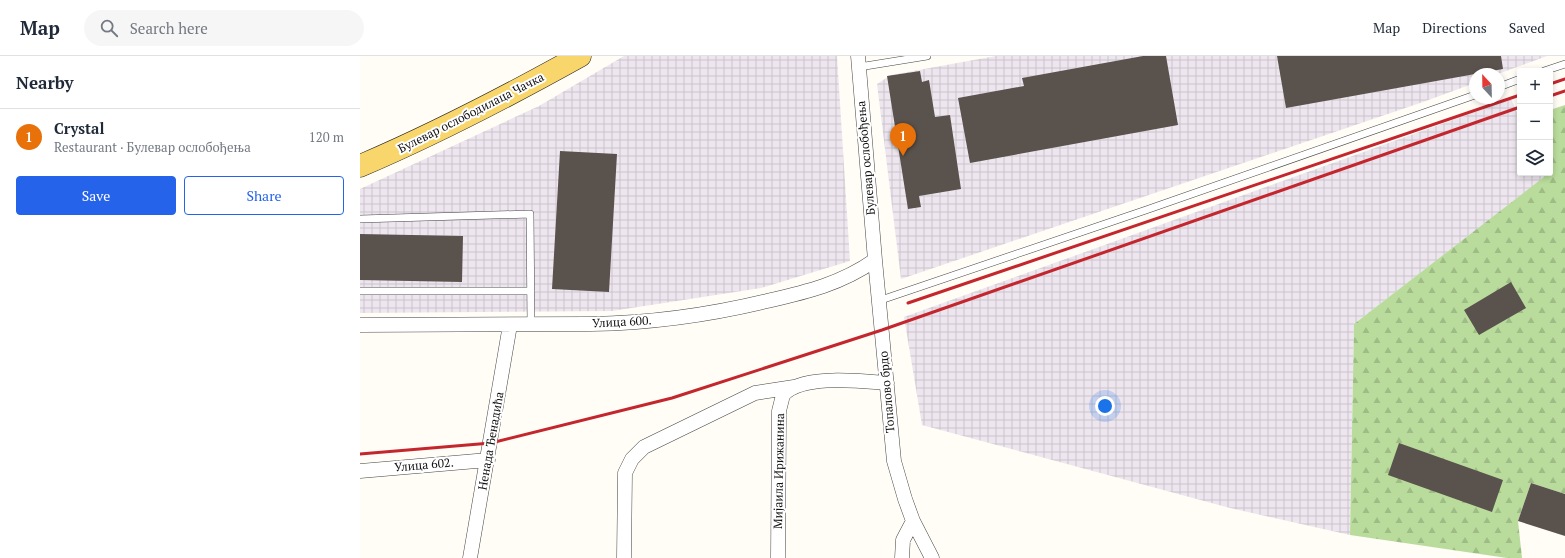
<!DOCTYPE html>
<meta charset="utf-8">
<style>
:root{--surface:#fff;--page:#f6f6f7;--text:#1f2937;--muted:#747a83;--line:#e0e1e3;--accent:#2563eb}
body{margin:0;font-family:"PT Serif",serif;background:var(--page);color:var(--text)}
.controls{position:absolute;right:12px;top:12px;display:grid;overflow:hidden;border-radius:4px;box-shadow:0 2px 6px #0003}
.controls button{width:36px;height:36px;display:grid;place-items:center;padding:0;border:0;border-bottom:1px solid var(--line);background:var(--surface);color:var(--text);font:20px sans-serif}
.compass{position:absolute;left:1109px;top:12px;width:36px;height:36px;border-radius:50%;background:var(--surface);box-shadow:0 2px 6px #0003;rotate:338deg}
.you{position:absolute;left:745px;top:350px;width:14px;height:14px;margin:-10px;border:3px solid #fff;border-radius:50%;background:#1a73e8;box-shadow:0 0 0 6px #1a73e833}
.badge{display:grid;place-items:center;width:26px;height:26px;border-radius:50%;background:var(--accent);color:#fff;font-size:13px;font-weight:700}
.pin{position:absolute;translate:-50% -33px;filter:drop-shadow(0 1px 2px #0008)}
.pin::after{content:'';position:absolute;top:21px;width:14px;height:12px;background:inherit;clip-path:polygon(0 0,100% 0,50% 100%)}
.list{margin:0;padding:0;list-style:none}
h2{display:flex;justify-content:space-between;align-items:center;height:52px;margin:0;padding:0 16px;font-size:17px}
h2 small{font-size:13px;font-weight:400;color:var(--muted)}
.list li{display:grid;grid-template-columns:26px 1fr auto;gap:12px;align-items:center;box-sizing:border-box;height:56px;padding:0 16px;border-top:1px solid var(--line)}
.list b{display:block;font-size:15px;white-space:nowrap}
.list p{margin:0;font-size:13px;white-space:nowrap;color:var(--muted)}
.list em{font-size:13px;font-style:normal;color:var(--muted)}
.actions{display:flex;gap:8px;padding:12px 16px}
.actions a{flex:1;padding:9px 0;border:1px solid var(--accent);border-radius:4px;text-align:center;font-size:14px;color:var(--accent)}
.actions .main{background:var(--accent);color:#fff}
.icon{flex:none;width:22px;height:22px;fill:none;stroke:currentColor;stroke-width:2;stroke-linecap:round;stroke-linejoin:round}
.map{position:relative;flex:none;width:1205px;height:502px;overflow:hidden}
header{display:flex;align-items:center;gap:24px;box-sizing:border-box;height:56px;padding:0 20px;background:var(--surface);border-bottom:1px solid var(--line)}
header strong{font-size:19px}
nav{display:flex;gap:22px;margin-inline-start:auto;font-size:14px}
.search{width:280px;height:36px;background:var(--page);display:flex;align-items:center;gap:10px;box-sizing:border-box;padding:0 14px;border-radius:22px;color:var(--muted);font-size:15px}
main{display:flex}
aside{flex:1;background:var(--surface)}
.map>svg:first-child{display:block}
.industrial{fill:url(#industrial-grid)}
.forest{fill:url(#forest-firs)}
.building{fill:#5a524d}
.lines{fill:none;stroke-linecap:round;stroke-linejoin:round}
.service-casing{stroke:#444;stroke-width:8}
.minor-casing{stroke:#444;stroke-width:15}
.primary-casing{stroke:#222;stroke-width:23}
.service{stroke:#fff;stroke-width:7}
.minor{stroke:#fff;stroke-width:14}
.primary{stroke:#f9d66b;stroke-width:22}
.rail{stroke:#c4262e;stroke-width:3}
.labels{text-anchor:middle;stroke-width:4;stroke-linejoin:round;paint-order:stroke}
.street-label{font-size:12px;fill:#111;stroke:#fff}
</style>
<header>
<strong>Map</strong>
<div class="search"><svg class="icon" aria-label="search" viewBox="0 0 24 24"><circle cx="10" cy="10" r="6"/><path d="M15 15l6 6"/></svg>Search here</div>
<nav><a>Map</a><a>Directions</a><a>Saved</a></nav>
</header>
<main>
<aside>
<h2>Nearby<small></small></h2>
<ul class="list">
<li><span class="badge" style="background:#e8710a">1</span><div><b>Crystal</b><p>Restaurant · Булевар ослобођења</p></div><em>120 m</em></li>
</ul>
<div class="actions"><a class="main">Save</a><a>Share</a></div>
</aside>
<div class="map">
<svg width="1205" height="502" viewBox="0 0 1205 502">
<defs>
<pattern id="industrial-grid" width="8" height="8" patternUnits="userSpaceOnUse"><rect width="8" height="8" fill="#eee6ef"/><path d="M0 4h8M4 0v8" fill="none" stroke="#cbc4cc"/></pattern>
<pattern id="forest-firs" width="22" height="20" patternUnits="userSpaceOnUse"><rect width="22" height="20" fill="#b9dc9c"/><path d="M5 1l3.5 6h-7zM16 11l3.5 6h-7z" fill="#9ebc85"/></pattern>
</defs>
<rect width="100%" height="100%" fill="#fffdf5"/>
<path class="industrial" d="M264,0H477L490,205L401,232L252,255L0,257V133L179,50Z
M636,0H1187L1138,18H1115V27L1063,46L541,223L517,28L531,19Z
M1151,43L1160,63V117H1183L1185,121L994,268L990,479L870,452L562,369L544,261Z"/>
<path class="forest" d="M1205,49V438L1171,427L1158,465L1162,502H1147L990,479L994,268L1184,121L1183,117H1190V54Z"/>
<path class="building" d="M783,0H806L818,69L610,107L598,42L664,30L662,22Z
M917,0H1141L1143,13L926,52Z
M560,15L562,26L569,24L575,61L590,59L601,133L559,140L561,151L548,153L527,20Z
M200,95L257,98L249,236L192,233Z
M0,178L103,180L102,226L0,224Z
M1151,226L1166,252L1119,279L1104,254Z
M1039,387L1143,424L1132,456L1028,419Z
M1171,427L1205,438V480L1158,465Z"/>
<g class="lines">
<defs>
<path id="service" d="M499,11L567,0
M1184,15L1205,8
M1139,31L1160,23
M0,163L170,158L171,268
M0,235H171
M518,245L786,154L1115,39"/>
<path id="minor" d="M498,0L515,204L534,405L545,443L553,465L572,502
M0,269L231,268C291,267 349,259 407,245C446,236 481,228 515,204
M0,415L128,404
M110,502L150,269
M264,502L265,417L272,403L284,391L395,337L434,331
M418,502L419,355L423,339C442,318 500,325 527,327
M542,502L543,484L553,465"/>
<path id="primary" d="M0,110C75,78 148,40 220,0"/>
</defs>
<use href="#service" class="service-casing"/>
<use href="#minor" class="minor-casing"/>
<use href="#primary" class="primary-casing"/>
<use href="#service" class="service"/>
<use href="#minor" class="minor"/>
<use href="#primary" class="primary"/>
<path class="rail" d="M1190,28L1205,23
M1190,40L1205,35
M548,247L1160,39
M0,398L131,387L312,342L522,274L1160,51"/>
</g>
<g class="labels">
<g class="street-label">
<text transform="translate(111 57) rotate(-27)" y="4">Булевар ослободилаца Чачка</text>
<text transform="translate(506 102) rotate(-95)" y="4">Булевар ослобођења</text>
<text transform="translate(262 266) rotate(-3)" y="4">Улица 600.</text>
<text transform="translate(527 336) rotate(-95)" y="4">Топалово брдо</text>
<text transform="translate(131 385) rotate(-80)" y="4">Ненада Ђенадића</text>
<text transform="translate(64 409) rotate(-5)" y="4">Улица 602.</text>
<text transform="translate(419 415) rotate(-89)" y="4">Мијаила Ирижанина</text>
</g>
</g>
</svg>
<div class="controls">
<button>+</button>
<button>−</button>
<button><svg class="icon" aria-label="layers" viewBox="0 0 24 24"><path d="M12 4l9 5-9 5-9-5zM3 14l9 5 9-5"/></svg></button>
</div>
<svg class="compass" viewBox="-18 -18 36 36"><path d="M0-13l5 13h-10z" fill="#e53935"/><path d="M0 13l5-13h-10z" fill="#747a83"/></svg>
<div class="you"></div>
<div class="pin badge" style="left:543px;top:100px;background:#e8710a">1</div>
</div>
</main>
